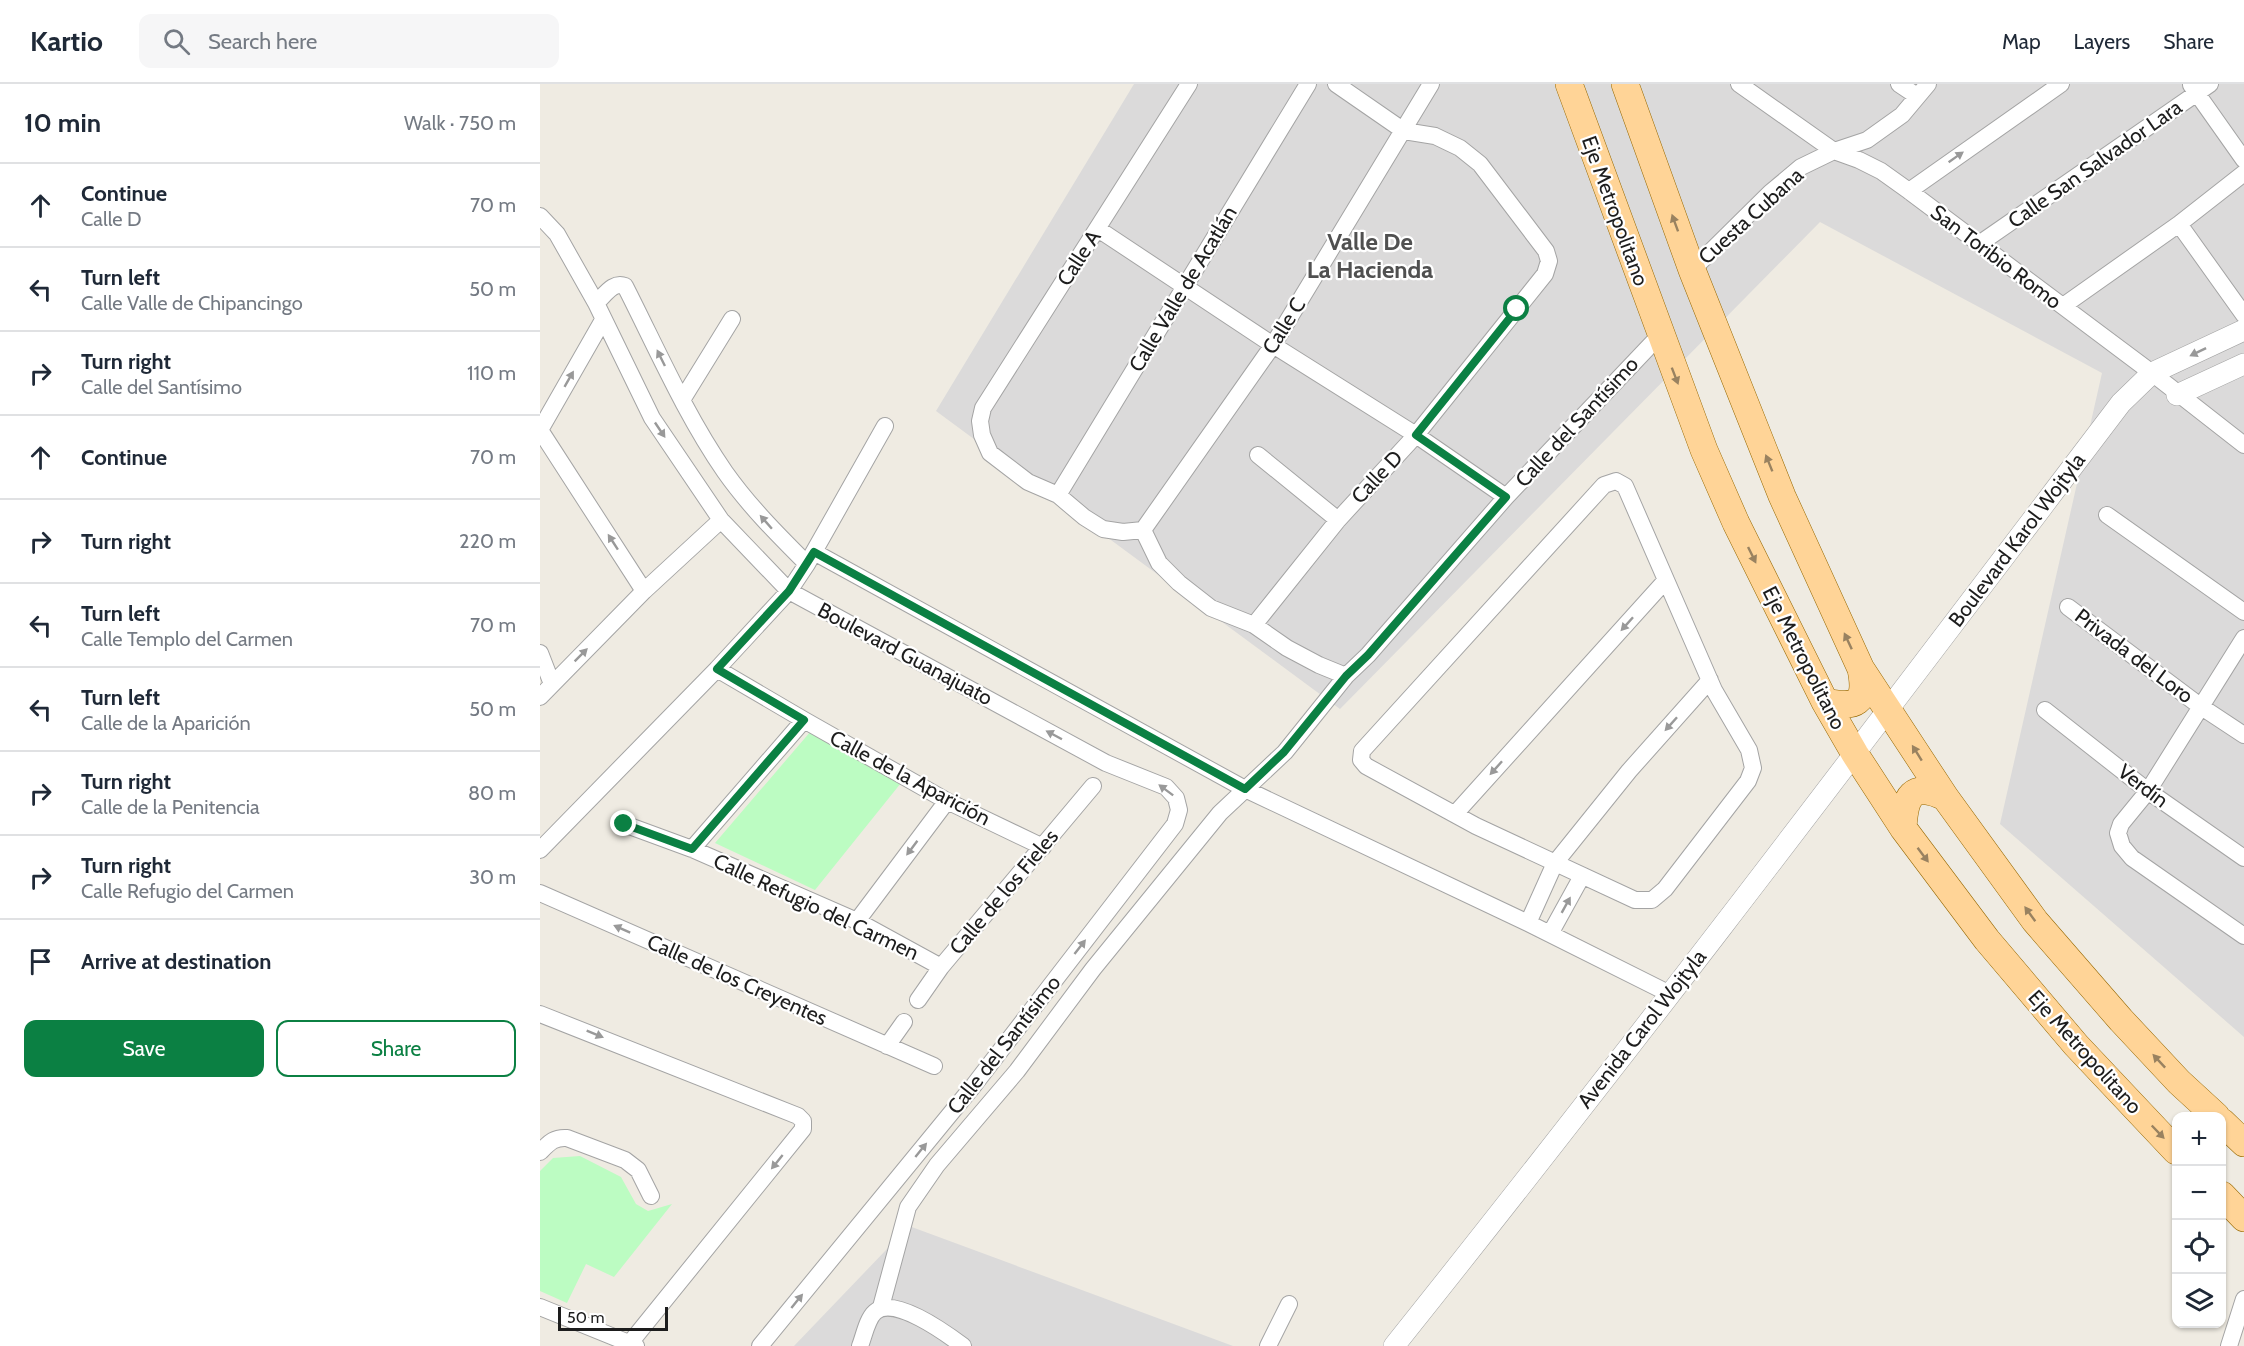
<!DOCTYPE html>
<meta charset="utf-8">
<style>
:root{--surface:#fff;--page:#f6f6f7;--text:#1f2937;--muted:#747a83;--line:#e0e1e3;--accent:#0b8043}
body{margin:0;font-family:Cabin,sans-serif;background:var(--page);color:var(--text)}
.controls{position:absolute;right:18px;bottom:18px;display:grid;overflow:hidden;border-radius:12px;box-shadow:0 2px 4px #0004}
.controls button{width:54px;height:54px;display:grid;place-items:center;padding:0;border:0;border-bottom:2px solid var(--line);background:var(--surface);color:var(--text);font:30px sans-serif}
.scale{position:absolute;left:18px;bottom:15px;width:110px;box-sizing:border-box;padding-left:6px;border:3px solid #1d1d1d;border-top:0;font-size:16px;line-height:21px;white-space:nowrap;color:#1d1d1d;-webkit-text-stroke:4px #fff;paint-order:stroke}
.stop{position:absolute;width:18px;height:18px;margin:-14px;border:4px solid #0b8043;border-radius:50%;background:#fff}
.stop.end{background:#0b8043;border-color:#fff;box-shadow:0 2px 6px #0008}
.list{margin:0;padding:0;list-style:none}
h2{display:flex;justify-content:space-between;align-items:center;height:78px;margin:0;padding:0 24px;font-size:26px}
h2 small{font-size:20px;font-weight:400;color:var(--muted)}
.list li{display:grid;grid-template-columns:39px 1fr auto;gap:18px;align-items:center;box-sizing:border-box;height:84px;padding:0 24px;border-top:2px solid var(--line)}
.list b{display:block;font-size:22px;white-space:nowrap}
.list p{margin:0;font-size:20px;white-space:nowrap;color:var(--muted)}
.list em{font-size:20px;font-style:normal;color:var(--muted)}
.actions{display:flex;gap:12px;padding:18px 24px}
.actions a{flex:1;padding:14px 0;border:2px solid var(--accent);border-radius:12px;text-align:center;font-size:21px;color:var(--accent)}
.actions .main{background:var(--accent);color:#fff}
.icon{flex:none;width:33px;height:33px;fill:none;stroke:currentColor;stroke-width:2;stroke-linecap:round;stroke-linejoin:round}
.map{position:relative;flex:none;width:1704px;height:1262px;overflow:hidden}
header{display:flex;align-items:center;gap:36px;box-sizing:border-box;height:84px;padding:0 30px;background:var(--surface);border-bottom:2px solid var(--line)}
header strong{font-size:28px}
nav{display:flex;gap:33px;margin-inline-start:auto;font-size:21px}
.search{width:420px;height:54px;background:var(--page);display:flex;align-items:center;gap:15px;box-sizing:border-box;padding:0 21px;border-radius:12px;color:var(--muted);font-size:22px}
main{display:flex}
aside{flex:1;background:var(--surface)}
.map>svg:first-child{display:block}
.residential{fill:#dbdada}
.park{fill:#bcfcc2}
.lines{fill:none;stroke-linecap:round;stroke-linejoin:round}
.minor-casing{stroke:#a4a4a4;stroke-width:18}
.tertiary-casing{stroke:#a4a4a4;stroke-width:22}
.primary-casing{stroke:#966800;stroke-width:28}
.minor{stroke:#fff;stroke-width:16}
.tertiary{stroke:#fff;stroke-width:21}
.primary{stroke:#ffd497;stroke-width:27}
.oneway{fill:#999}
.oneway2{fill:#998260}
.route{stroke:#0b8043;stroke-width:8}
.labels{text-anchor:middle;stroke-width:4.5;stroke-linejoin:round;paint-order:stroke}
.street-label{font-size:21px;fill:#1d1d1d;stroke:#fff}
.quarter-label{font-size:24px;font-weight:bold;fill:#505050;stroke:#fff}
</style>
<header>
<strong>Kartio</strong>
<div class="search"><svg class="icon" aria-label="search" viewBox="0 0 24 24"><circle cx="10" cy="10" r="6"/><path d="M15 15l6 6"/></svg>Search here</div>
<nav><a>Map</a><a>Layers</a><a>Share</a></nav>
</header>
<main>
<aside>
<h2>10 min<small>Walk · 750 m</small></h2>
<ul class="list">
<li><svg class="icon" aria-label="ahead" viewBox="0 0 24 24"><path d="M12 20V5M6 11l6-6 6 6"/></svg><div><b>Continue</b><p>Calle D</p></div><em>70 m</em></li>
<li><svg class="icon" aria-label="left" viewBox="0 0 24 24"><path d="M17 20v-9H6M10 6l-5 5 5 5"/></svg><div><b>Turn left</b><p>Calle Valle de Chipancingo</p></div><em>50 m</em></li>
<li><svg class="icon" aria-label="right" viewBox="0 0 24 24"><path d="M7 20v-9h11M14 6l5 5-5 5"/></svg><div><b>Turn right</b><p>Calle del Santísimo</p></div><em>110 m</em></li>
<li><svg class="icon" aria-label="ahead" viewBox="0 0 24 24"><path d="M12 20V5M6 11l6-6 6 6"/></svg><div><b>Continue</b></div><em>70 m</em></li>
<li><svg class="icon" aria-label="right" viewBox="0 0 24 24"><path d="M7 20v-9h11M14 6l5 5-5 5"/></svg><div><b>Turn right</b></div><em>220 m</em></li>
<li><svg class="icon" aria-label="left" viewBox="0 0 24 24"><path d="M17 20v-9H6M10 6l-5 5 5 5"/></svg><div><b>Turn left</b><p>Calle Templo del Carmen</p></div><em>70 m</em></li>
<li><svg class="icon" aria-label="left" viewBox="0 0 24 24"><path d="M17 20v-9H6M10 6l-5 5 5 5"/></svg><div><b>Turn left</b><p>Calle de la Aparición</p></div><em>50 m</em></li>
<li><svg class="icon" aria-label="right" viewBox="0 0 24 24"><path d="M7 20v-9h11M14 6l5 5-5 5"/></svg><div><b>Turn right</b><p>Calle de la Penitencia</p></div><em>80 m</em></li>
<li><svg class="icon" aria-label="right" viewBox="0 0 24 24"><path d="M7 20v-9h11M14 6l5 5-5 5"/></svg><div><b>Turn right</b><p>Calle Refugio del Carmen</p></div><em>30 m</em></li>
<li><svg class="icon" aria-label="arrive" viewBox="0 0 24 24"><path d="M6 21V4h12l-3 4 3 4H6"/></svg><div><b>Arrive at destination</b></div></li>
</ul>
<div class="actions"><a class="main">Save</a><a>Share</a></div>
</aside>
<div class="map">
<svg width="1704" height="1262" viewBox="0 0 1704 1262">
<rect width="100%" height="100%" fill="#efebe2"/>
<path class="residential" d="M594,0H1704V953L1460,740L1562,289L1280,138L800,625L396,327Z
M369,1142L693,1262H254Z"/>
<path class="park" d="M271,647L365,694L275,806L175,759Z
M40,1072L81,1093L96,1120L108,1127L132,1120L74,1193L46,1180L27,1219L0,1207V1087L13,1074Z"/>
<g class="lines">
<defs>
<path id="minor" d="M1199,0L1294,67L1319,76L1341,87L1369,107L1612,289L1704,361
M1359,0L1377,12
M1651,1L1704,76
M1369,107L1521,0
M0,132L17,150L56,219L112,334L181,436L249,507L566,679L626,703L636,714L639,726L635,740L434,1001L220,1262
M1639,140L1704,231
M558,145L733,261L876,351L966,413
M1439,160L1670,0
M1152,186L1230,109L1261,83L1294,67L1327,56L1362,31L1388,0
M56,219C65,211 73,197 85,202C117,265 145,330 185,388C209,422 238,451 267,480
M1523,222L1639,140L1704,89
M142,316L192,235
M0,346L104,507
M0,346L63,236
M718,371L798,436
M1076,397L1085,402L1174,606L1209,666L1213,684L1208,697L1125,805L1112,816H1095L936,742L826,682L821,676L822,667L1064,401Z
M518,411L768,0
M1567,431L1704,528
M603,446L619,479L639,499L671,524L714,541L747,564L779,581L806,592L828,571L966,413L1120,251
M603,446L583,448L563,445L544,433L518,411L488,398L450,369L442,351L440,337L443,324L649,0
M603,446L733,261L891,0
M274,468L705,705L988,839L1130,910
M1528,523L1660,622L1704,651
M714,541L798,436L876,351L1005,190L1009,177L1006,167L940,80L920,64L895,52L864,47L796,0
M1704,554L1608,707L1581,740L1578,749L1582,762L1592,774L1704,852
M0,569L12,600
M177,585L264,636L407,717L503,763
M0,613L104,507L181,436
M1505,626L1608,707L1704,774
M915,730L1126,496
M84,740L152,765L317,837L401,883
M152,765L264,636
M0,766L177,585L249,507L267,480L345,342
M0,809L394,982
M317,837L407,717
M988,839L1015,779L1089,687L1170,596
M1010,850L1042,792
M378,916L401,883L553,702
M0,930L258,1032L263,1037V1045L90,1259
M347,962L364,938
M0,1068C9,1059 14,1053 27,1054L85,1076L98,1086L111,1112
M0,1223L96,1262
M341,1223L368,1123L397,1081L477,987L553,885L680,729L745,668L806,592
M320,1262C324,1252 327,1235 335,1228C354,1211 407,1250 423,1262
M728,1262L749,1220
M1689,1262L1704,1215"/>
<path id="tertiary" d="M1637,311L1704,280
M854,1262C1102,952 1341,635 1581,319L1612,289L1704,246"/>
<path id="primary" d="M1029,0L1164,366L1196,439L1285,618L1315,670L1363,744L1447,856L1536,961L1636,1067
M1085,0L1152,186L1242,412L1321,585L1405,713L1495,837L1581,936L1639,998L1676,1032
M1285,618C1316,624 1328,620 1321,585
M1363,744C1365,713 1371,697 1405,713
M1682,1038L1704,1059
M1682,1111L1704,1134"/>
</defs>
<use href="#minor" class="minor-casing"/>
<use href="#tertiary" class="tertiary-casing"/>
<use href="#primary" class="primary-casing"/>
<use href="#minor" class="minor"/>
<use href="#tertiary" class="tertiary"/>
<use href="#primary" class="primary"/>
</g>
<defs><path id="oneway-solid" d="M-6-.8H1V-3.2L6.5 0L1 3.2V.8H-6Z" transform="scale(1.5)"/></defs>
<g class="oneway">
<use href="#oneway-solid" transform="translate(1416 73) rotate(-35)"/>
<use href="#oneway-solid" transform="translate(1658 268) rotate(154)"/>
<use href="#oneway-solid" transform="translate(121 274) rotate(-116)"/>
<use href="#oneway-solid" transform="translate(29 295) rotate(-60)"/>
<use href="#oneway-solid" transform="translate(120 346) rotate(56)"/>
<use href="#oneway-solid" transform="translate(226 438) rotate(-131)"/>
<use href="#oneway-solid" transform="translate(73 458) rotate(-123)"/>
<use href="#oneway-solid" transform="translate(1087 540) rotate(132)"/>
<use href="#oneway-solid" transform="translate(41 571) rotate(-45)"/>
<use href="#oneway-solid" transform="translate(1131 640) rotate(132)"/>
<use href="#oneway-solid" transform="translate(514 651) rotate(-152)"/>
<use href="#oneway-solid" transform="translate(956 684) rotate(132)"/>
<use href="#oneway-solid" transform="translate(626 706) rotate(-143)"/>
<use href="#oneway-solid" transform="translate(372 764) rotate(127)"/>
<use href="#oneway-solid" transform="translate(1026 821) rotate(-61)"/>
<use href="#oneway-solid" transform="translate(82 845) rotate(-156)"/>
<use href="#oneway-solid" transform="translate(540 863) rotate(-52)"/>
<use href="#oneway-solid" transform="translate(55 950) rotate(22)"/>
<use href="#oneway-solid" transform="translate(381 1066) rotate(-51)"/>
<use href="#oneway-solid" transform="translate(237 1078) rotate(129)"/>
<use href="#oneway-solid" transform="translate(257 1217) rotate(-51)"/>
</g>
<g class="oneway2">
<use href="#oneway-solid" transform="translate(1135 139) rotate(-110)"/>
<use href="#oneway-solid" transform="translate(1135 292) rotate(69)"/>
<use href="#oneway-solid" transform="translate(1229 379) rotate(-112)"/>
<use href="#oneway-solid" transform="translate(1212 471) rotate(64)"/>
<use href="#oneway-solid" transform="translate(1308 557) rotate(-115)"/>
<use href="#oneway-solid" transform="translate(1377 669) rotate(-122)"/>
<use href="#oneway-solid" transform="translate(1383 771) rotate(53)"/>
<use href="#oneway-solid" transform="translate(1490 830) rotate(-126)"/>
<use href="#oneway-solid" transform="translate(1619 977) rotate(-133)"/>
<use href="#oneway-solid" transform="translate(1618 1048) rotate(46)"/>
</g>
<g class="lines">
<path class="route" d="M84,740L152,765L264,636L177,585L249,507L274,468L705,705L744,668L806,592L828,571L966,413L876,351L977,225"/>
</g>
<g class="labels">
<g class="street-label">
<text transform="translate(1555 80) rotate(-35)" y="7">Calle San Salvador Lara</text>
<text transform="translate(1075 127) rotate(70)" y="7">Eje Metropolitano</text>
<text transform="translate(1211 132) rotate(-42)" y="7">Cuesta Cubana</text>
<text transform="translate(1456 173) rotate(37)" y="7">San Toribio Romo</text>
<text transform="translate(539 174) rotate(-57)" y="7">Calle A</text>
<text transform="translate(643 205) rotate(-59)" y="7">Calle Valle de Acatlán</text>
<text transform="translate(744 242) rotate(-58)" y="7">Calle C</text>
<text transform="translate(1037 338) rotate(-47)" y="7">Calle del Santísimo</text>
<text transform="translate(837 393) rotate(-47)" y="7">Calle D</text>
<text transform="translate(1477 456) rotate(-53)" y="7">Boulevard Karol Wojtyla</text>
<text transform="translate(365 570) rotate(28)" y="7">Boulevard Guanajuato</text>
<text transform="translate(1594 572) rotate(37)" y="7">Privada del Loro</text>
<text transform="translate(1264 574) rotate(63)" y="7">Eje Metropolitano</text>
<text transform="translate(370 694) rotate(28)" y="7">Calle de la Aparición</text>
<text transform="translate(1603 702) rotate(37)" y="7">Verdín</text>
<text transform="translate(464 808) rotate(-50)" y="7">Calle de los Fieles</text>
<text transform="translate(276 823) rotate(25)" y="7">Calle Refugio del Carmen</text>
<text transform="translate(197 896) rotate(24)" y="7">Calle de los Creyentes</text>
<text transform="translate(1102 945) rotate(-52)" y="7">Avenida Carol Wojtyla</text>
<text transform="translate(464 961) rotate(-52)" y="7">Calle del Santísimo</text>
<text transform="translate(1545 968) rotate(48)" y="7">Eje Metropolitano</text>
</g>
<g class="quarter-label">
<text x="830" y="166">Valle De<tspan x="830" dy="28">La Hacienda</tspan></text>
</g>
</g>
</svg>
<div class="controls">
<button>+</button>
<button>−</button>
<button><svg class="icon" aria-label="locate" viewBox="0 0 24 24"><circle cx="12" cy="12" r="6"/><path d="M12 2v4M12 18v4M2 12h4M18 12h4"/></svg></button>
<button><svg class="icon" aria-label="layers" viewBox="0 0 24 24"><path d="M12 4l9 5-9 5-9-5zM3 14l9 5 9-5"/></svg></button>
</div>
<div class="scale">50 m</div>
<div class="stop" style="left:977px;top:225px"></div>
<div class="stop end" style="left:84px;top:740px"></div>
</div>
</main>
